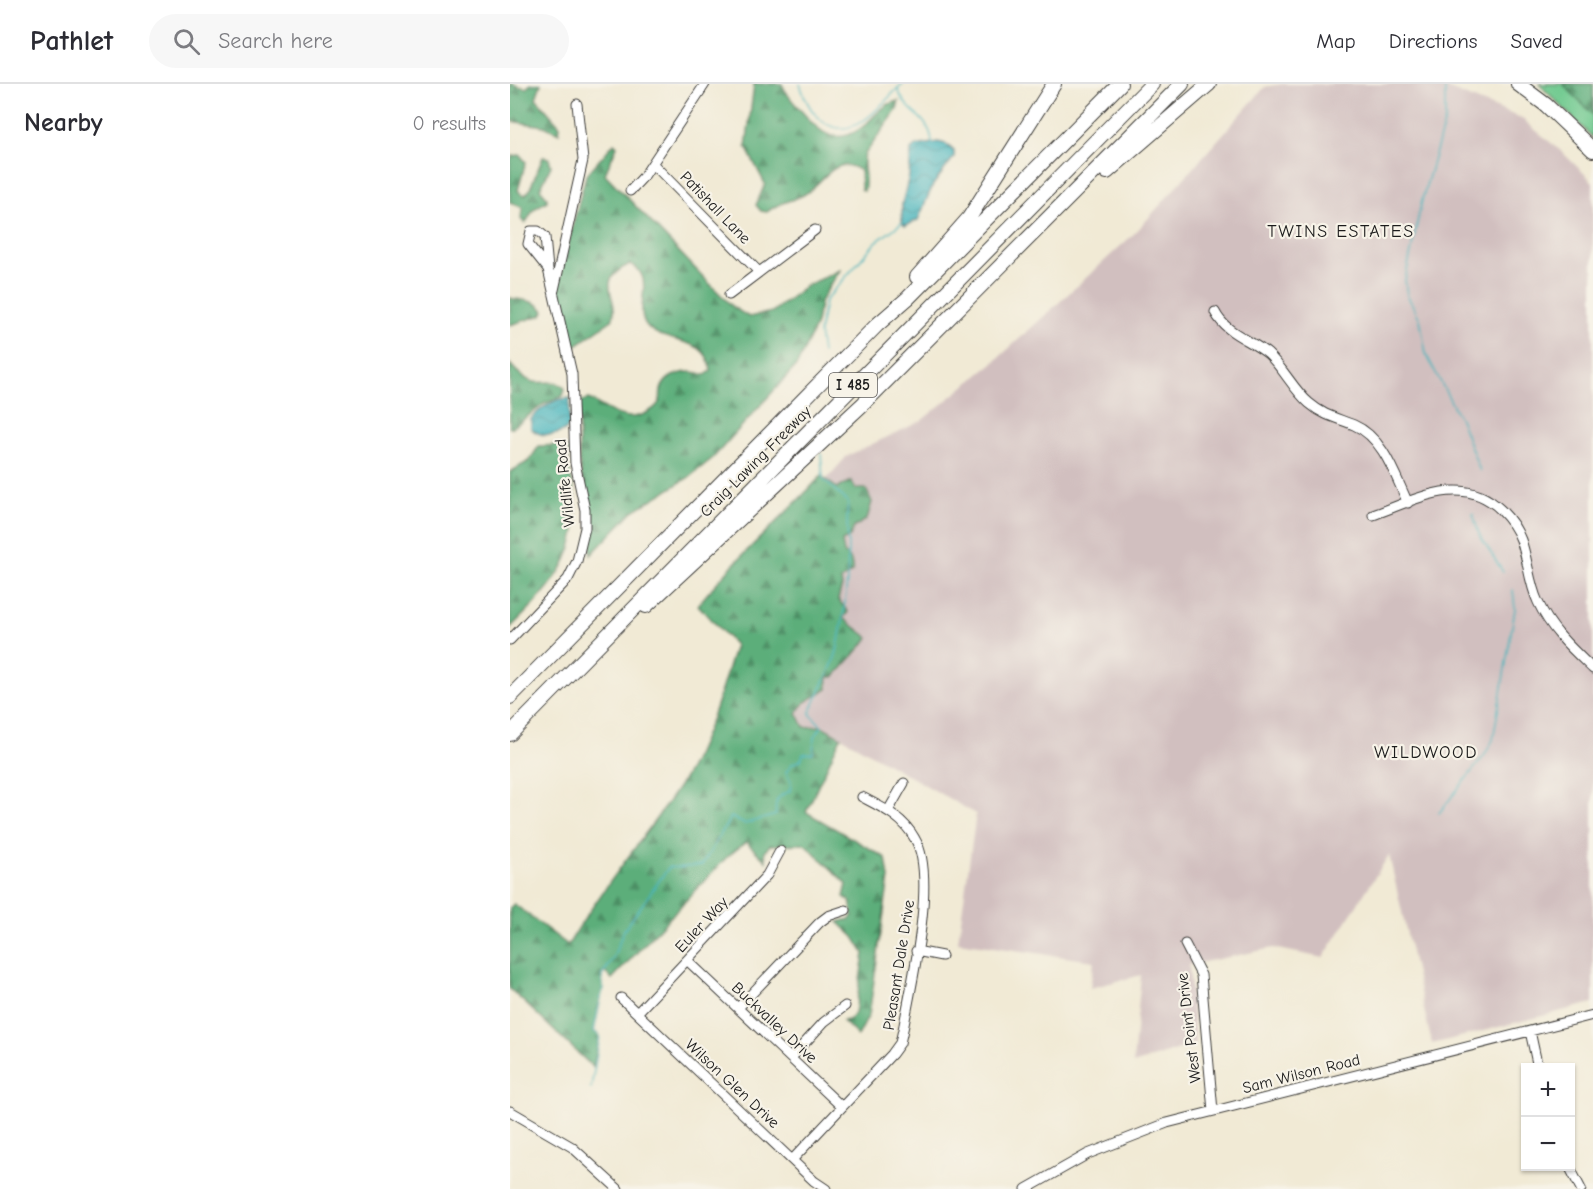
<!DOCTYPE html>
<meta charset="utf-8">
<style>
:root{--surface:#fff;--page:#f7f7f7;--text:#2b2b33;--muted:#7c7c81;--line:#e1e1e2}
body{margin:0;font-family:"Comic Neue",sans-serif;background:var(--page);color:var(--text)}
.controls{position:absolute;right:18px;bottom:18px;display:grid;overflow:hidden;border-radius:0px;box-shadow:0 2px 4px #0004}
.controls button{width:54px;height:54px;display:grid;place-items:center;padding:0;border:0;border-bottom:2px solid var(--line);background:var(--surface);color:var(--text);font:30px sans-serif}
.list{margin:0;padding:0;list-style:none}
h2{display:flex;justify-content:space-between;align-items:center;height:78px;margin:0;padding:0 24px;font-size:26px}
h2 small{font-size:20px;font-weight:400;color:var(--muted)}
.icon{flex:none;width:33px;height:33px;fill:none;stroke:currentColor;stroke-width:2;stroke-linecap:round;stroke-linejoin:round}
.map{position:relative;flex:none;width:1083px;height:1105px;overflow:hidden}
header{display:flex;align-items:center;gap:36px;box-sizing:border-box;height:84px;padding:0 30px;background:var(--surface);border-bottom:2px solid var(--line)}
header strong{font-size:28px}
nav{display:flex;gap:33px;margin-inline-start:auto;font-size:21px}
.search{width:420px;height:54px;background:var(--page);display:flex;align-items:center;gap:15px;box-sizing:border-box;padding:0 21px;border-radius:33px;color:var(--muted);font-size:22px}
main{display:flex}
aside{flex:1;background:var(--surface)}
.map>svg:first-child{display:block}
.industrial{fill:#d1bfbf}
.grass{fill:#71ca90;stroke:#467356;stroke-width:1.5}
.forest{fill:url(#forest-firs);stroke:#3c654b;stroke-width:1.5}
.water{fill:url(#water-waves);stroke:#30686c;stroke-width:1.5}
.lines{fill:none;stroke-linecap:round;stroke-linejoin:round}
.stream{stroke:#44b4bc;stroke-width:1.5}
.minor-casing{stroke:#3c3b38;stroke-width:11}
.highway-casing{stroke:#3c3b38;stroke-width:16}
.minor{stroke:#fff;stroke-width:9}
.highway{stroke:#fff;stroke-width:14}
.labels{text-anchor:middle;stroke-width:4.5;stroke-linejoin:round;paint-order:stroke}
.shield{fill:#f7f3e8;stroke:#5e5c59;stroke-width:1.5}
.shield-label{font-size:15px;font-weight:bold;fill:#1c1c1c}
.street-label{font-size:16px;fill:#1c1c1c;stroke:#f7f3e8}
.neighbourhood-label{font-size:18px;letter-spacing:1.5px;fill:#1c1c1c;stroke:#f7f3e8}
</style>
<header>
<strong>Pathlet</strong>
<div class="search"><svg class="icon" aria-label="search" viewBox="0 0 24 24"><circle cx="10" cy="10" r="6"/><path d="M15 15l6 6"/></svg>Search here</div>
<nav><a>Map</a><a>Directions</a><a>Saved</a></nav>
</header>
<main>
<aside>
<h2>Nearby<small>0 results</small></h2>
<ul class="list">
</ul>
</aside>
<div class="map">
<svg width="1083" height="1105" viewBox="0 0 1083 1105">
<defs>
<pattern id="forest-firs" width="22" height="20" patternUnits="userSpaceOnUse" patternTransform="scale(1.5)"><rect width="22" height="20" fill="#5cae7a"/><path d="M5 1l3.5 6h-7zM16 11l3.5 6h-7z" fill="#4b8d63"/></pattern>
<pattern id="water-waves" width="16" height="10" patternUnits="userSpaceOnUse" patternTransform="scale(1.5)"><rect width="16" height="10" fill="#44b4bc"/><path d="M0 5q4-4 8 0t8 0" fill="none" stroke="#389298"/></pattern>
</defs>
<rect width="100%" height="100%" fill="#f7f3e8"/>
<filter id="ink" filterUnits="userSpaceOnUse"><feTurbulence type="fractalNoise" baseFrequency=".0167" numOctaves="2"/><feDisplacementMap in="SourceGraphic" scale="12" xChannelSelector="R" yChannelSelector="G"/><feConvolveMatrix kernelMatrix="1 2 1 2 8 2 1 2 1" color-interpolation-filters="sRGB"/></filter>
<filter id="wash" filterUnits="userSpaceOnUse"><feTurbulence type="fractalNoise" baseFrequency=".008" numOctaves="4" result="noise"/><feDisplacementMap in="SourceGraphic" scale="24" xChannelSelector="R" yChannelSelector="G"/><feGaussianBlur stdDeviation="1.35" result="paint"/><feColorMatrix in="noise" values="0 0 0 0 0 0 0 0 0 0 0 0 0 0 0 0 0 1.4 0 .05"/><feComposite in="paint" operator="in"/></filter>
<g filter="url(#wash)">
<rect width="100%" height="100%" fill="#f1ead5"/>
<path class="industrial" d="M772,0H927L1011,34L1052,68L1083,98V919L922,960L879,771L813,874L763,864L679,881L685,960L623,980L631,891L580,904L584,877L448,858L466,730L312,642L294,644L286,628L295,618L317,605L318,593L359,554L332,534L328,515L332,503L331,496L341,476L334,469L332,456L340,453L344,443L357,435L346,405L328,404L315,397L337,372L411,337L483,279L626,148L755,3Z"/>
<path class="grass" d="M1029,0H1083V54Z"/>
<path class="forest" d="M0,0L16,4L21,0H31L26,14L50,42L49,49L34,42L0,37Z
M244,0H272C276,9 281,16 288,23C306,43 321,65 351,44C362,36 374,18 389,17L387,26L355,70C351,82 358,94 354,107L351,105L350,87C325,69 313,99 295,110C281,118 272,116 257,128L251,127L246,121L255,100L236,63Z
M1053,0H1083V31Z
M104,59L107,62L95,90L199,199L224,224L239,233L262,228L296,202L330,186L311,216L305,243L287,281L203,374L178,394L123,427L81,471L78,430L69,377V318L79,315C92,322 108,334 123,333C133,332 147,325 150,316C151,313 150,309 151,306C156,288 181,285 195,291L201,287C197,249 155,263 137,242C122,225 148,193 120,180C81,198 112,214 102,236L65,262L60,260L48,205L52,183L76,91Z
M10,71L16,78L8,106L10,109L15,111L19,107L33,73L39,74L41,82L30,105L37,113V117L24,125L15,140L11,135L13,124L0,118V76L3,72Z
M0,214C12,216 27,216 34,227L32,231L0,241Z
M0,280C6,287 14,295 23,298C34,300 48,294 55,305L53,312L34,320L2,344H0Z
M29,362L52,361L58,364C56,384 65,403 66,423C70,476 35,510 0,544V388L19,377Z
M311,392L327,404L341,397L346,405H356L362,418L357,435L344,443L340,453L332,457L334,469L341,476L343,487L331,496L332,502L328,515L338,528L333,534L359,554L324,593H318L317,605L295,618L287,628L294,643L312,642L331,653L296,728L376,774L379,794L359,931L348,952L333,937L339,936L345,929L354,869L344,853L328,838L340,835L343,831L340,817L334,813L337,800L295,760L260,761L255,767L256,777L236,758L216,774L102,895L94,888L92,892L93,904L84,947L90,952L83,983L0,905V824L4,820L58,861C91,805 133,756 169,702C196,660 211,608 225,561L188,521C225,474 271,436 311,392Z"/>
<path class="water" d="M428,58L436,60L444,67V73L423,101L408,136L395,142L392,139V120L399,92L401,66L406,62Z
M60,314L59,341L56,346C45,352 30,354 21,344V335C30,324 46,314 60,314Z"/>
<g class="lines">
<path class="stream" d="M290,0C301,36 327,61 362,30C372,21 382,10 392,0
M935,0V36L912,116L895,196L897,211L910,235L916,270L950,335L970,387
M388,4C393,28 421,32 422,59
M312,269L309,248L315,217L366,158L393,138
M963,430L969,450L993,488
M929,729L974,672L983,656L1005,525L1003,506
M81,1004L90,952L84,947L93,904L92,892L103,874L114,846L159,783C170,785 181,782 192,781L221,733L234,740L266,731C264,717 267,712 280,707L281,697L276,688L282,680L291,676L293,670L303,669L304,654L312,642L300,630C308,606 324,585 328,562C334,532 338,500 338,469C338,452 336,436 338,418L313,395L311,370"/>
</g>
</g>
<g filter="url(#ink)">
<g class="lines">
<defs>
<path id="minor" d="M143,80L249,188
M120,107L134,92L195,0
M44,206L73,76L67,20
M219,211L305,146
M705,228C716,250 740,255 758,270C774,285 783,305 799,319C814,332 827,334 844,341C874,354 885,392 898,419
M863,431C905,416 953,388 991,426C999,434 1007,445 1011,456C1018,476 1019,499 1028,518C1041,546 1061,564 1083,585
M0,556L58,495L67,477L75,444V426L65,379L62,290L38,185L18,160L21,147H28L35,153L38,185
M378,727L394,699
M675,860L691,891L703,1027
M406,867L432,872
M177,876L332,1023
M111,914L304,1097L316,1105
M228,924L310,838L318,832L336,826
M127,929L257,791L270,767
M1020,947L1028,984
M281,974L314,938L335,922
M0,1027L62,1063L108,1105
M282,1076L382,970L390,959L394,941C402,898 427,791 405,755C393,733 373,724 352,713
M1059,1082L1071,1105
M516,1105L578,1070L657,1039L1083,931"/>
<path id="highway" d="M1008,0L1036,21L1083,66
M597,88L699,0
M407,193L459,134L544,0
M136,522L354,319L672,0
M0,613L367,241L398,214L610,0
M0,650L642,0"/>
</defs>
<use href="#minor" class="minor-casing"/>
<use href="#highway" class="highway-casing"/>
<use href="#minor" class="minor"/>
<use href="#highway" class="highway"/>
</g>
</g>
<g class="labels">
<rect class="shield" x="319" y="289" width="48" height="24" rx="4.5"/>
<g class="shield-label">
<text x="343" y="306">I 485</text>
</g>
<g class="street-label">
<text transform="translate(206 123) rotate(46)" y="6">Patishall Lane</text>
<text transform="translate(245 377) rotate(-45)" y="6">Craig Lawing Freeway</text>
<text transform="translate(54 399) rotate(-96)" y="6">Wildlife Road</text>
<text transform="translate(191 840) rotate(-47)" y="6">Euler Way</text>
<text transform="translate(388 881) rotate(-81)" y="6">Pleasant Dale Drive</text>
<text transform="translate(265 938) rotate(43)" y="6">Buckvalley Drive</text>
<text transform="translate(678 944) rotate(-97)" y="6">West Point Drive</text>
<text transform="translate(791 989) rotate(-14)" y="6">Sam Wilson Road</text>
<text transform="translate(223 999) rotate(43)" y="6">Wilson Glen Drive</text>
</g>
<g class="neighbourhood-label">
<text x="831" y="153">TWINS ESTATES</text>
<text x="916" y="674">WILDWOOD</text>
</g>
</g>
</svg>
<div class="controls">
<button>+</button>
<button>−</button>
</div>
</div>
</main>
